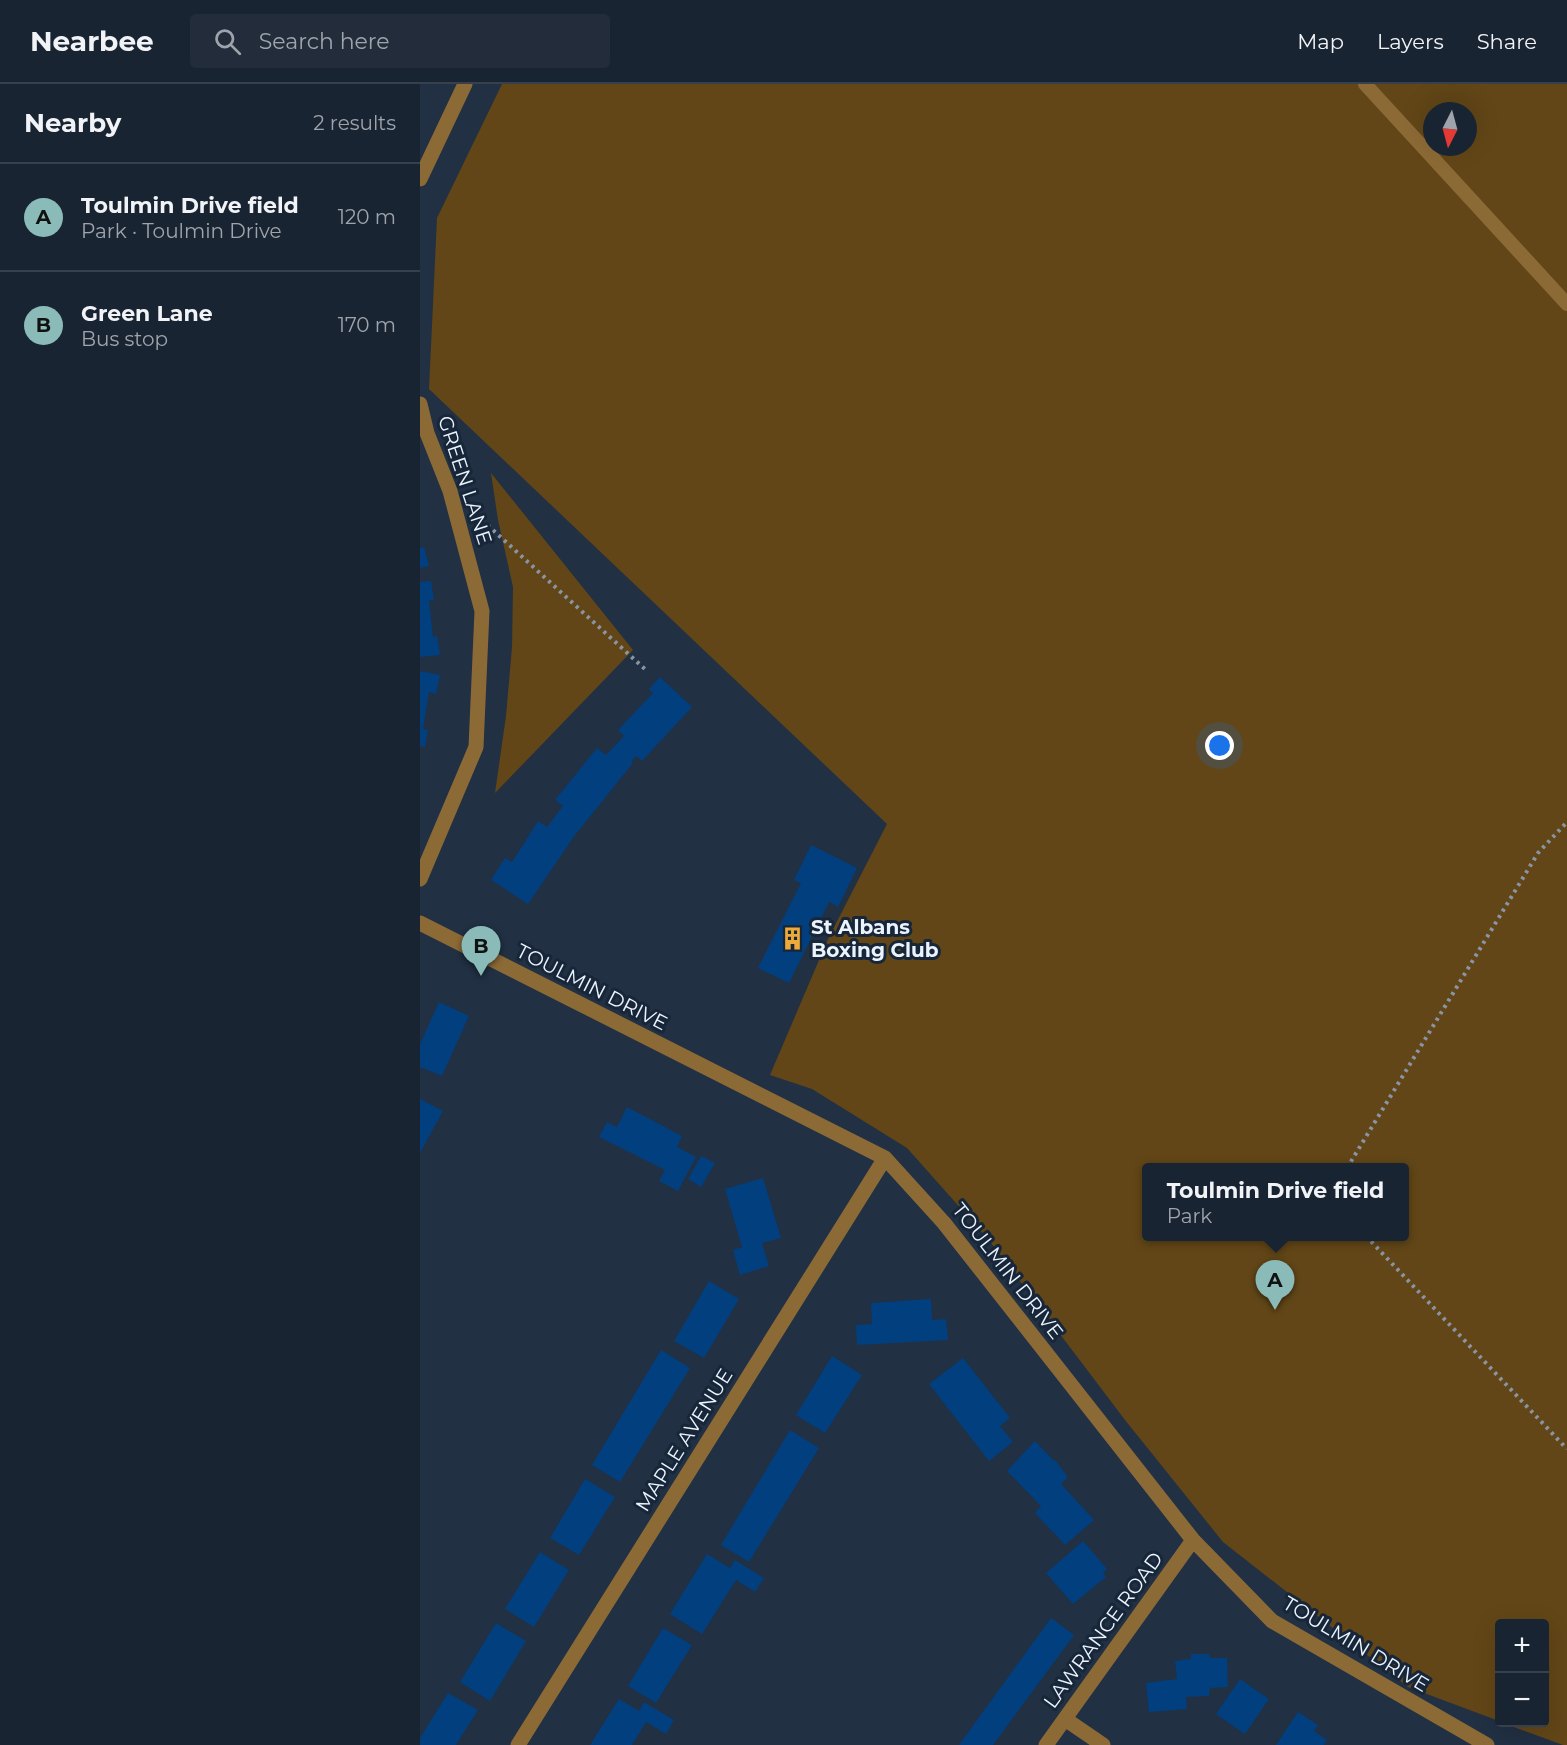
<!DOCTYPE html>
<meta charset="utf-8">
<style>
:root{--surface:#192432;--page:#222c3a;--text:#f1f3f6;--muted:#9fa4ac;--line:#37414d;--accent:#8bbbb9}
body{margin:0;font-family:Montserrat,sans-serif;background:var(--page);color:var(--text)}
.controls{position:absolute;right:18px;bottom:18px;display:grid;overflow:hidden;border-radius:6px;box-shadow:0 6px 24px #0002}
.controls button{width:54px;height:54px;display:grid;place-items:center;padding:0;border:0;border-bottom:2px solid var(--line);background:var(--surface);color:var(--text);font:30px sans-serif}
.compass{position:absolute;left:1003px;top:18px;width:54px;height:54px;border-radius:50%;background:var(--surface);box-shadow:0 6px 24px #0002;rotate:186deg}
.you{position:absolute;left:800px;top:662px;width:21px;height:21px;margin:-15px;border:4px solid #fff;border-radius:50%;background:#1a73e8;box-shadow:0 0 0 9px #1a73e833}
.badge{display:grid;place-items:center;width:39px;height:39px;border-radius:50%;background:var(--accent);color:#111;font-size:20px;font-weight:700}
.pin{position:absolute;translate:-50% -50px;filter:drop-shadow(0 2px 3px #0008)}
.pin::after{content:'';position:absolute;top:32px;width:21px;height:18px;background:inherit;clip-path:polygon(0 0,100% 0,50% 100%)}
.popup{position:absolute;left:722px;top:1079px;width:267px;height:78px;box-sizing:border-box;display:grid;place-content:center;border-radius:6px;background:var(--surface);filter:drop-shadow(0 2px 4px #0005);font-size:20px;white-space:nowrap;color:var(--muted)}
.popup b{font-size:22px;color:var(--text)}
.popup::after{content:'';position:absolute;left:50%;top:100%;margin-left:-12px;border:12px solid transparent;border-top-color:var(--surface)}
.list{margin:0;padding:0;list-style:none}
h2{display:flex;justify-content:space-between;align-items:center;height:78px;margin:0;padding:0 24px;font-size:26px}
h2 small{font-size:20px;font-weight:400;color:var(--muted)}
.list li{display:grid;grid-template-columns:39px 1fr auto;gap:18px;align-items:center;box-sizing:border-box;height:108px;padding:0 24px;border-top:2px solid var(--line)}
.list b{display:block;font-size:22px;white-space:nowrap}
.list p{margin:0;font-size:20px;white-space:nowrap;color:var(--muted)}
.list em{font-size:20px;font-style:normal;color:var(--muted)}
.icon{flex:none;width:33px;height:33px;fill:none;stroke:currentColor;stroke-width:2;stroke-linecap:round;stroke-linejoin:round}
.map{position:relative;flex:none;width:1147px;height:1661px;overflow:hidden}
header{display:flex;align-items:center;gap:36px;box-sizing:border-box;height:84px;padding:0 30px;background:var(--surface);border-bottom:2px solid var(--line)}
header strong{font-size:28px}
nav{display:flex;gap:33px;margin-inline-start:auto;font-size:21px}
.search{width:420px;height:54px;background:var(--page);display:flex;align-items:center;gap:15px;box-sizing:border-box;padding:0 21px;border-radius:6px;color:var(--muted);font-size:22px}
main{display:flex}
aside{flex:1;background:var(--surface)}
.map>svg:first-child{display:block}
.green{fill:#624617;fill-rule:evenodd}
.building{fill:#023f7e}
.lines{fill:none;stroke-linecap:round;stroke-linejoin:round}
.path{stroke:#8a95a4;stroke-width:4;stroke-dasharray:3 4.5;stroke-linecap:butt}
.lane{stroke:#8c6a36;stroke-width:14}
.street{stroke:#8c6a36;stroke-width:15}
.labels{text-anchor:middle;stroke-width:6;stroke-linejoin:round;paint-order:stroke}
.street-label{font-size:20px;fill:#ebf3fd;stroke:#172639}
.poi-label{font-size:20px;font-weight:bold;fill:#ebf3fd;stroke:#172639;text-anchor:start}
</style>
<header>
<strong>Nearbee</strong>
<div class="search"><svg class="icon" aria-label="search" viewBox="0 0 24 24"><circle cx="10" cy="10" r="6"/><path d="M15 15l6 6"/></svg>Search here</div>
<nav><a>Map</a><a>Layers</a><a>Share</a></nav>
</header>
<main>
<aside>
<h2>Nearby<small>2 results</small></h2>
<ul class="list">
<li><span class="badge">A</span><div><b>Toulmin Drive field</b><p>Park · Toulmin Drive</p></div><em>120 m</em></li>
<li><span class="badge">B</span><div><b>Green Lane</b><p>Bus stop</p></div><em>170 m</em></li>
</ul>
</aside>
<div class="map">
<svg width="1147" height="1661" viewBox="0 0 1147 1661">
<rect width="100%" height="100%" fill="#213043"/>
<path class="green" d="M82,0H1147V1661H1143L1083,1639L1124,1638V1540H1080L1079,1637L988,1603L803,1458L705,1336L568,1155L487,1064L392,1005L350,991L408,855L467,740L9,305L17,134ZM1012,27H1048V63H1012ZM726,1084H984V1152H726Z
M71,389L213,566L75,709L86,632L92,563L93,503L78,436Z"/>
<path class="building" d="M4,463L9,482L0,484V464Z
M11,497L14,516H9L13,553L17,552L20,571L0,573V498Z
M0,587L20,591L16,610L9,608L3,645L8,646L5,663L0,662Z
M240,593L272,623L222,677L216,672L211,678L213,679L155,751L108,820L71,796L85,774L92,778L118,737L127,743L143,722L135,716L177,664L186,671L204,652L198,646L233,609L229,605Z
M391,761L437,784L418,823L409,818L369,899L338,884L381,799L374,796Z
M19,918L49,932L22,992L0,983V960Z
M0,1015L23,1027L0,1069Z
M207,1023L262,1052L257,1063L276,1073L258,1107L239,1097L245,1086L179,1053L187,1038L197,1043Z
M281,1072L295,1079L281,1103L268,1095Z
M343,1094L361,1154L342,1159L349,1182L320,1191L313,1166L322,1163L305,1105Z
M289,1197L319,1215L284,1274L254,1257Z
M511,1215L512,1236L526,1235L528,1256L437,1261L436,1241L452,1240L451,1219Z
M241,1266L270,1284L200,1398L172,1381Z
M412,1272L442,1291L405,1349L376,1331Z
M543,1274L590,1334L580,1342L593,1358L569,1377L509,1300Z
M370,1346L399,1364L329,1478L301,1461Z
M615,1357L634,1377L635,1376L648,1393L641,1400L674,1436L645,1461L615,1429L621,1422L587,1387Z
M165,1395L195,1413L159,1471L130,1454Z
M663,1457L687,1485L683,1489L686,1493L653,1520L626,1489Z
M120,1468L149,1486L114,1543L85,1525Z
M287,1470L310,1484L315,1476L344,1494L335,1508L316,1496L282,1550L250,1530Z
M631,1534L654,1551L573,1661H539Z
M76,1539L106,1557L70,1617L40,1598Z
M243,1544L272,1561L236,1619L208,1602Z
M771,1570H789L790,1574H807L808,1603L790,1604L789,1612L766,1613L767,1625L729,1628L726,1599L757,1595L755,1577L771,1575Z
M820,1595L849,1615L825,1650L796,1630Z
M28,1609L58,1626L36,1661H0V1654Z
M199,1615L219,1627L224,1618L254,1636L246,1650L226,1638L212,1661H170Z
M878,1628L898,1641L894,1647L907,1656L904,1661H856Z"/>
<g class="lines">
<path class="path" d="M62,436L227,587
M927,1084L1118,769L1147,738
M946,1152L1147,1365"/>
<path class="lane" d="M945,0L1147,220"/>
<path class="street" d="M0,95L45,0
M0,320L7,349L30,407L62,527L56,663L0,795
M0,839L465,1074L524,1139L773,1456L852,1537L1067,1661
M645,1635L683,1661
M98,1661L465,1074
M626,1661L773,1456"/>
</g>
<defs>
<symbol id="building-bare" viewBox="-9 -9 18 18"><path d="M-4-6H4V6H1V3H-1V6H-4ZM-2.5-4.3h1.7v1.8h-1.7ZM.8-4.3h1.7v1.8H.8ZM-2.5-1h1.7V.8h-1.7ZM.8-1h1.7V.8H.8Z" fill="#ebaa39" stroke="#172639" stroke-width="2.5" paint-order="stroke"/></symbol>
</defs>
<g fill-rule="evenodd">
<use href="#building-bare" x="356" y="838" width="33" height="33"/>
</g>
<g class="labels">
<g class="street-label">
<text transform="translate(45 396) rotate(72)" y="7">GREEN LANE</text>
<text transform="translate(172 903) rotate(27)" y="7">TOULMIN DRIVE</text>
<text transform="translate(588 1187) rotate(52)" y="7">TOULMIN DRIVE</text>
<text transform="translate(264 1356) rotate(-58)" y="7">MAPLE AVENUE</text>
<text transform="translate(683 1546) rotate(-54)" y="7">LAWRANCE ROAD</text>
<text transform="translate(936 1560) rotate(31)" y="7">TOULMIN DRIVE</text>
</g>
<g class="poi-label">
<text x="391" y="850">St Albans<tspan x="391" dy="23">Boxing Club</tspan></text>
</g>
</g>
</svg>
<div class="controls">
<button>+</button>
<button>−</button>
</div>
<svg class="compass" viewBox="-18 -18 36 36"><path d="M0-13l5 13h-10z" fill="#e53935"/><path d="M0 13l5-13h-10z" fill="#9fa4ac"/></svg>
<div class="you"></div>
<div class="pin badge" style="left:855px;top:1226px">A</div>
<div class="popup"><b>Toulmin Drive field</b>Park</div>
<div class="pin badge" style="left:61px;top:892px">B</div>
</div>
</main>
